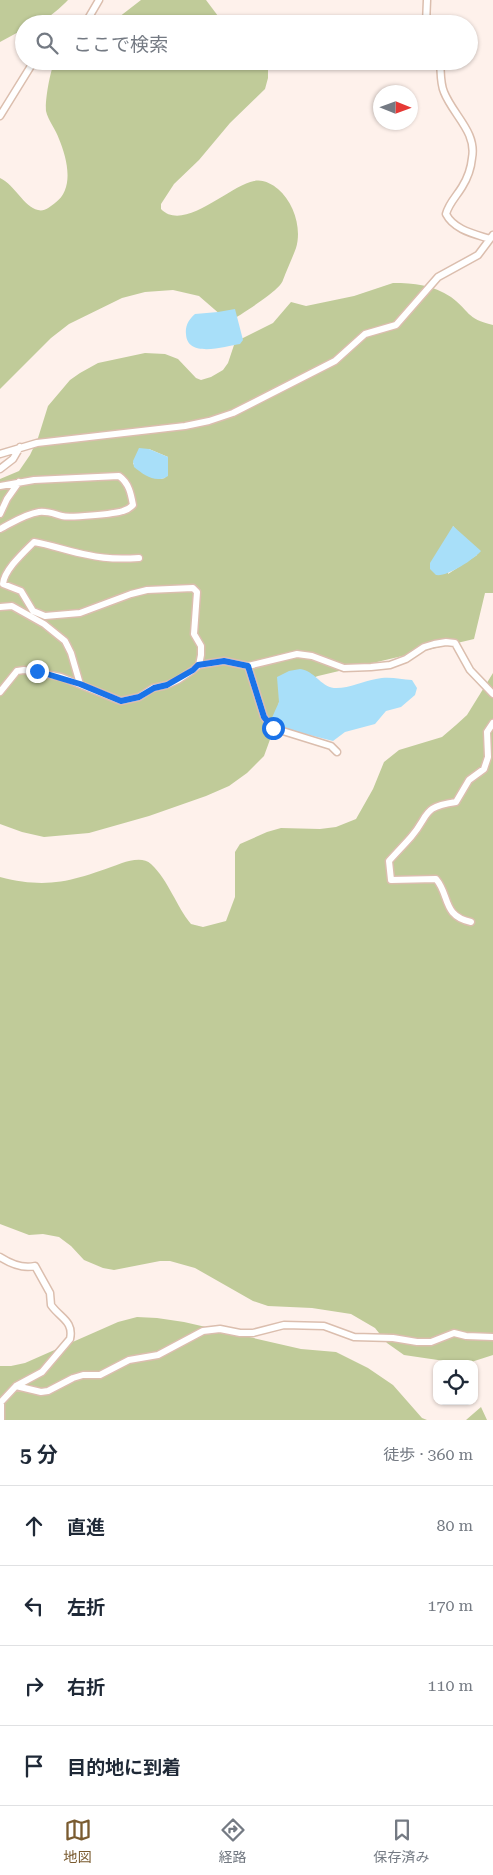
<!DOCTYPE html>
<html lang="ja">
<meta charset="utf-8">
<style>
:root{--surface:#fff;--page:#f2f2f3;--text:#1f2937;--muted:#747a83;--line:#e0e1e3;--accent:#7a5b30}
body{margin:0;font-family:"Roboto Serif","Noto Sans JP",serif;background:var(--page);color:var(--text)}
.controls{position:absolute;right:15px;bottom:15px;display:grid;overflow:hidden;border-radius:10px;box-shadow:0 1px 4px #0004}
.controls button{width:45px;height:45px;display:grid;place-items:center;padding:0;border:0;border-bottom:1px solid var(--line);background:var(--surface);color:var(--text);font:25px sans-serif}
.compass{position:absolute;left:373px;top:85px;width:45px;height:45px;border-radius:50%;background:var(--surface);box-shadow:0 1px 4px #0004;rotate:91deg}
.stop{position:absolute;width:15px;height:15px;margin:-11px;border:4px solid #1a73e8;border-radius:50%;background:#fff}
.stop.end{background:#1a73e8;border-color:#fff;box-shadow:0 1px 5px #0008}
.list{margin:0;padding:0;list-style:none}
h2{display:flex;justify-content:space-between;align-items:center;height:65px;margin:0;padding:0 20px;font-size:21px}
h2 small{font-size:16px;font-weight:400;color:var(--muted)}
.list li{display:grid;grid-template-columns:32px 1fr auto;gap:15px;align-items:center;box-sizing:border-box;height:80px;padding:0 20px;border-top:1px solid var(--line)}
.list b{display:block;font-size:19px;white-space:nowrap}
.list em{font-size:16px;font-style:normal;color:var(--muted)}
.icon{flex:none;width:28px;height:28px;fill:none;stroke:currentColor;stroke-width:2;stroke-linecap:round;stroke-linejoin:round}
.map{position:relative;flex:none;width:493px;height:1420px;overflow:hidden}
.search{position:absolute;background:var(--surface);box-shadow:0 1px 4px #0004;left:15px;right:15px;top:15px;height:55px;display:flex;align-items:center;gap:12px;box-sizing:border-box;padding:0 18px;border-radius:28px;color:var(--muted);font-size:19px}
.sheet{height:385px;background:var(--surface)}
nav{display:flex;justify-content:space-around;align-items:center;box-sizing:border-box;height:70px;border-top:1px solid var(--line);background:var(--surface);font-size:14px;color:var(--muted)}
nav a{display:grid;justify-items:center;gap:2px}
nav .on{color:var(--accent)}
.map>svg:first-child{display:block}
.green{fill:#c0cb99;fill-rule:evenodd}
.water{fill:#a8dff9}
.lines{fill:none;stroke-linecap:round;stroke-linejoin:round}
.street-casing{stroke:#dbbeae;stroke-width:9}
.street{stroke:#fff;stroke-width:6}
.route{stroke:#1a73e8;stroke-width:6}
</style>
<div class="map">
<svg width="493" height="1420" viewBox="0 0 493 1420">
<rect width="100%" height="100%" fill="#fef1eb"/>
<path class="green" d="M0,0H68C55,13 43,24 24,24V29L0,42Z
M141,0H206L224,24H110Z
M55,61H268V78L265,89L230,123L199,160L174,184L161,204V209C184,233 230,185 254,181C263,179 272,184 278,189C294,203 302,228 296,248C292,259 287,269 283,280C280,291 241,314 229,322L199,296L173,290L145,292L122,298L69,324L51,338L0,389V178C15,185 24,207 38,210C44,212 50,207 55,203C75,189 67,158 59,139C56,130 48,120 46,111C45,100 50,71 55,61Z
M393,283C414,283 433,285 451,297C469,310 466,319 493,325V593H485L474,639L318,676L296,684L279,702L272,734L264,756L247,773L229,786L206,796L149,816L89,833L44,837L22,832L0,824V479L19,471L30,455L38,438L48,406L70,380L80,373L98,363L145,353L165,354L178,359L196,378L201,380L211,377L223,370L228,363L235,342L273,323L291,302L306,306L354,296ZM149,449L168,457L165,478L160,479L133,464L138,452ZM453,526L477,555L448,574Z
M493,673V1355L465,1364L404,1355L387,1343L375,1328L351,1314L312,1308L268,1306L253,1301L195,1268L170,1261H160L114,1270L103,1268L84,1260L71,1246L59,1237L43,1234L29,1235L0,1224V877C50,890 75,880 122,863C131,860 144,857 151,864C169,881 176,906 191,924L203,927L226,921L235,897V852L240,844L267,832L281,828L320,829L336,827L356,819L373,789L384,762L399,750L442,737L456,725L467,715Z
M137,1317L157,1318L184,1322L301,1349L336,1352L368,1368L393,1385L422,1418L427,1420H0V1366H11L25,1363L118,1322Z
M481,1407L487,1420H466Z"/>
<path class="water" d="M235,309L243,340L240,344C226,346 187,359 186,334C185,326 189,319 195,314L218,312Z
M139,448L149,449L168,457V476C156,484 144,475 134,467L133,461Z
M453,526L481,551C473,560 447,577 436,575L430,569V563Z
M300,669C315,671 320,686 334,688C348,689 363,681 376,679C388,676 400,679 412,680L417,688L415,695L401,707L386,711L375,724L345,732L333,741L282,728L270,722L279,702L277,677L289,671Z"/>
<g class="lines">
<defs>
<path id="street" d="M85,24L99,0
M426,24L427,0
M440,61C441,71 440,83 444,92C453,115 477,132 472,158C471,169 467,179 462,187C456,197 449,203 446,214C454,230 475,234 490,239
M0,116L34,61
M0,454L37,443L185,426L209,421L233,413L335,361L365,334L396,325L438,277L478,255L493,235
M0,469L13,459L20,447
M0,486L34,480L119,476C129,483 131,494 133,505C130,508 127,510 123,511C115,514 69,518 62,516C54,514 48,511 39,512C25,514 12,523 0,529
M0,514L7,499L19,482
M0,607L12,606L44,624L65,641L71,653L80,684
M199,665L224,661L248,666L297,654L312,656L344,668L371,667L390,665L406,659L424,647L434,644L446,642L455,643L470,670L493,694
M248,666L264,717L273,728L331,746L337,752
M0,692L17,671L24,670L61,677L121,701L139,697L153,688L167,685L178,680L193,670L199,665L201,655V646L194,634L197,592L193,588L147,590L131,594L80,613L45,616L33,611L21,591L3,584C4,570 24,552 34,542C52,545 70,552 88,555C104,559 123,559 139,558
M471,922C442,916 450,895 436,879L391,880L389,861C396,853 404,845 411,837C430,815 421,807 456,802L469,780L484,769L488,757L487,732L493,723
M0,1257C11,1264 23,1269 35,1266L50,1293L51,1305C60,1318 74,1321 70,1339L42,1372L16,1386L1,1402V1420
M16,1386L41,1392L48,1391L73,1378L83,1375H100L129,1360L158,1355L203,1331L220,1329L240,1333H253L284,1325L324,1326L354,1337L393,1338L417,1342H431L454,1333L466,1336L493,1337"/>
</defs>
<use href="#street" class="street-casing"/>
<use href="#street" class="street"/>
</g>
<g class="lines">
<path class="route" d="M37,671L80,684L121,701L139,697L154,688L167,685L193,670L198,665L224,661L248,666L264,717L273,728"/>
</g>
</svg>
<div class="controls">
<button><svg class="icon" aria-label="locate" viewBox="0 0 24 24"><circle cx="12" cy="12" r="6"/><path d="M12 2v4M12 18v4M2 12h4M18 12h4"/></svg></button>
</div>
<svg class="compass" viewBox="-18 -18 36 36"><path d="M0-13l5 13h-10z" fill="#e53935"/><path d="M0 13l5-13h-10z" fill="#747a83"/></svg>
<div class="stop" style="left:273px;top:728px"></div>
<div class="stop end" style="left:37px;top:671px"></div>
<div class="search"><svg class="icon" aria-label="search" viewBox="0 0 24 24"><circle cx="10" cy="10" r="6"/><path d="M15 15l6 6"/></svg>ここで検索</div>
</div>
<section class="sheet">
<h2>5 分<small>徒歩 · 360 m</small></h2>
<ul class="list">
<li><svg class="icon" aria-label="ahead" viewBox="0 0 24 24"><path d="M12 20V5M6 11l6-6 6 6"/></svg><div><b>直進</b></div><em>80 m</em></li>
<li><svg class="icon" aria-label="left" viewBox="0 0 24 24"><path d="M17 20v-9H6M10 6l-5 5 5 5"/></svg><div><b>左折</b></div><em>170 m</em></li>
<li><svg class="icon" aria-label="right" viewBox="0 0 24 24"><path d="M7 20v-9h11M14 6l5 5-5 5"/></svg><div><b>右折</b></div><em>110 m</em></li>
<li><svg class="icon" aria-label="arrive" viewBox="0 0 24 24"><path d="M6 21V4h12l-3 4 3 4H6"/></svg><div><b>目的地に到着</b></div></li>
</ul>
</section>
<nav>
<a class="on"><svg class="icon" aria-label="map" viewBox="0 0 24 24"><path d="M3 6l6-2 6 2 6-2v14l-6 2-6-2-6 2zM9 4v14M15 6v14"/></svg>地図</a>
<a><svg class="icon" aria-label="directions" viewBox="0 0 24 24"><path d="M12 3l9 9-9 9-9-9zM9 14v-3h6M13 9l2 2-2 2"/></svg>経路</a>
<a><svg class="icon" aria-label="saved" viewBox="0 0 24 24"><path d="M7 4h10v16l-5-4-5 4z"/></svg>保存済み</a>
</nav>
